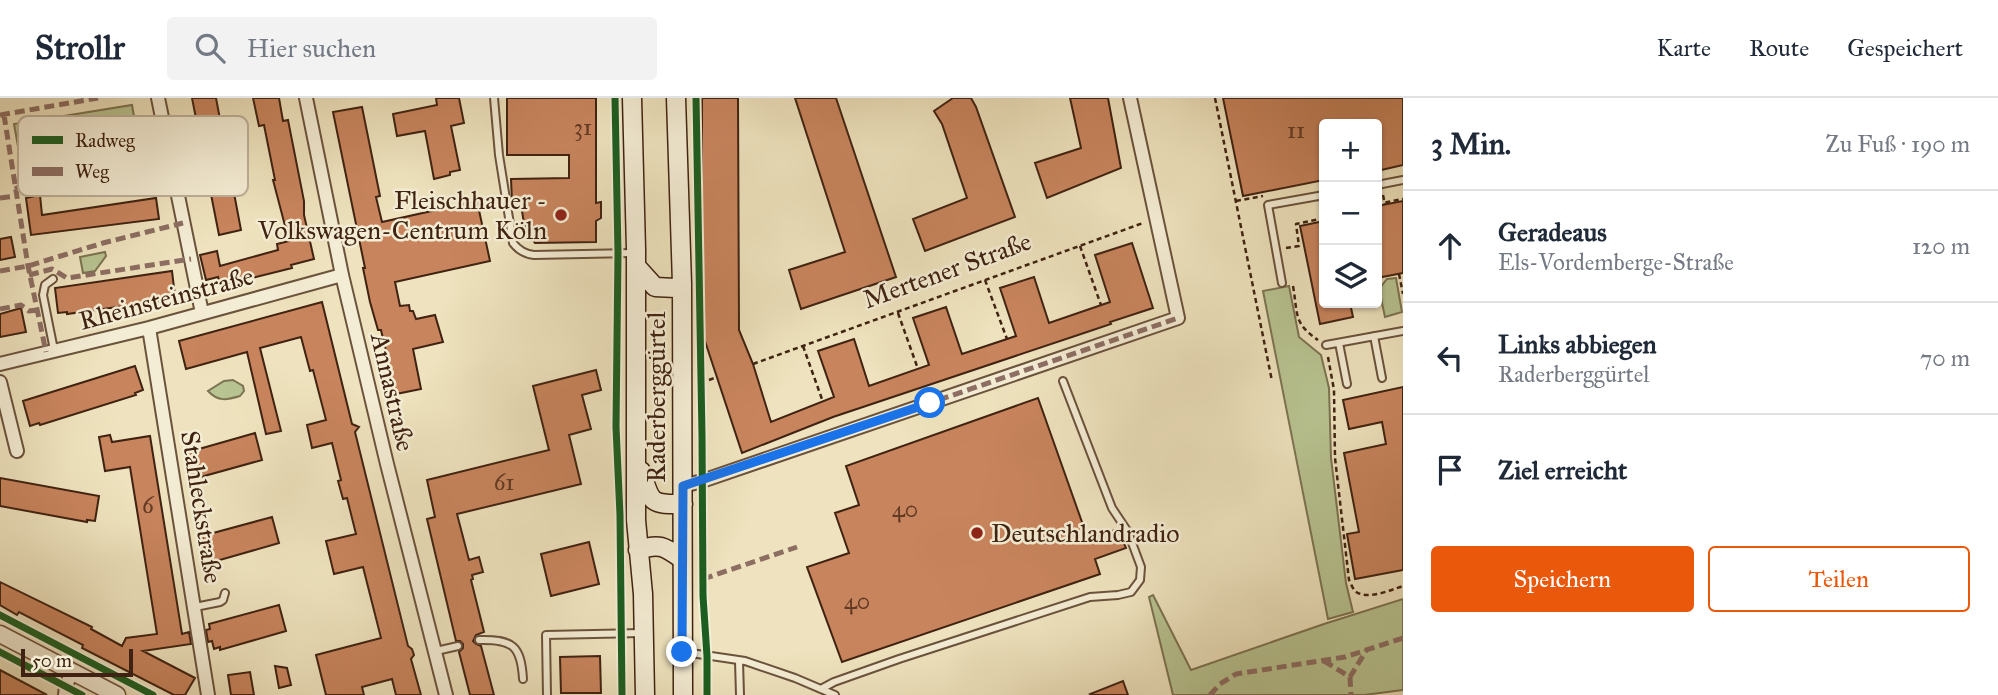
<!DOCTYPE html>
<html lang="de">
<meta charset="utf-8">
<style>
:root{--surface:#fff;--page:#f2f2f3;--text:#1f2937;--muted:#747a83;--line:#e0e1e3;--accent:#ea580c}
body{margin:0;font-family:"IM FELL Great Primer",serif;background:var(--page);color:var(--text)}
.controls{position:absolute;right:21px;top:21px;display:grid;overflow:hidden;border-radius:7px;box-shadow:0 2px 5px #0004}
.controls button{width:63px;height:63px;display:grid;place-items:center;padding:0;border:0;border-bottom:2px solid var(--line);background:var(--surface);color:var(--text);font:35px sans-serif}
.scale{position:absolute;left:21px;bottom:18px;width:112px;box-sizing:border-box;padding-left:7px;border:4px solid #3f2211;border-top:0;font-size:19px;line-height:24px;white-space:nowrap;color:#3f2211;-webkit-text-stroke:5px #f4edd5;paint-order:stroke}
.stop{position:absolute;width:21px;height:21px;margin:-16px;border:5px solid #1a73e8;border-radius:50%;background:#fff}
.stop.end{background:#1a73e8;border-color:#fff;box-shadow:0 2px 7px #0008}
.list{margin:0;padding:0;list-style:none}
h2{display:flex;justify-content:space-between;align-items:center;height:91px;margin:0;padding:0 28px;font-size:30px}
h2 small{font-size:23px;font-weight:400;color:var(--muted)}
.list li{display:grid;grid-template-columns:46px 1fr auto;gap:21px;align-items:center;box-sizing:border-box;height:112px;padding:0 28px;border-top:2px solid var(--line)}
.list b{display:block;font-size:26px;white-space:nowrap}
.list p{margin:0;font-size:23px;white-space:nowrap;color:var(--muted)}
.list em{font-size:23px;font-style:normal;color:var(--muted)}
.actions{display:flex;gap:14px;padding:21px 28px}
.actions a{flex:1;padding:16px 0;border:2px solid var(--accent);border-radius:7px;text-align:center;font-size:24px;color:var(--accent)}
.actions .main{background:var(--accent);color:#fff}
.icon{flex:none;width:38px;height:38px;fill:none;stroke:currentColor;stroke-width:2;stroke-linecap:round;stroke-linejoin:round}
.map{position:relative;flex:none;width:1403px;height:597px;overflow:hidden}
header{display:flex;align-items:center;gap:42px;box-sizing:border-box;height:98px;padding:0 35px;background:var(--surface);border-bottom:2px solid var(--line)}
header strong{font-size:33px}
nav{display:flex;gap:38px;margin-inline-start:auto;font-size:24px}
.search{width:490px;height:63px;background:var(--page);display:flex;align-items:center;gap:18px;box-sizing:border-box;padding:0 24px;border-radius:7px;color:var(--muted);font-size:26px}
main{display:flex}
aside{flex:1;background:var(--surface)}
.map>svg:first-child{display:block}
.green{fill:#b8c492;stroke:#7c7352;stroke-width:2}
.building{fill:#c8845d;stroke:#3f2211;stroke-width:2}
.lines{fill:none;stroke-linecap:round;stroke-linejoin:round}
.service-casing{stroke:#6b523c;stroke-width:10}
.minor-casing{stroke:#6b523c;stroke-width:16}
.tertiary-casing{stroke:#6b523c;stroke-width:19}
.secondary-casing{stroke:#3f2211;stroke-width:21}
.path{stroke:#3f2211;stroke-width:2.5;stroke-dasharray:5 3.5;stroke-linecap:butt}
.service{stroke:#f4edd5;stroke-width:6}
.minor{stroke:#f4edd5;stroke-width:12}
.tertiary{stroke:#f4edd5;stroke-width:16}
.secondary{stroke:#f4edd5;stroke-width:18}
.quiet{stroke:#8d6e63;stroke-width:5;stroke-dasharray:10 5;stroke-linecap:butt}
.cycleway-casing{stroke:#f4edd5;stroke-width:11}
.cycleway{stroke:#1b5e20;stroke-width:7}
.route{stroke:#1a73e8;stroke-width:9}
.poi-dot{fill:#8f2418;stroke:#f4edd5;stroke-width:2.5}
.labels{text-anchor:middle;stroke-width:5;stroke-linejoin:round;paint-order:stroke}
.number-label{font-size:23px;fill:#613a24}
.poi-label{font-size:26px;fill:#3f2211;stroke:#f4edd5;text-anchor:end}
.street-label{font-size:26px;fill:#3f2211;stroke:#f4edd5}
.key{fill:#f4edd5;stroke:#beb09a;stroke-width:2}
.key-label{font-size:19px;fill:#3f2211}
</style>
<header>
<strong>Strollr</strong>
<div class="search"><svg class="icon" aria-label="search" viewBox="0 0 24 24"><circle cx="10" cy="10" r="6"/><path d="M15 15l6 6"/></svg>Hier suchen</div>
<nav><a>Karte</a><a>Route</a><a>Gespeichert</a></nav>
</header>
<main>
<div class="map">
<svg width="1403" height="597" viewBox="0 0 1403 597">
<rect width="100%" height="100%" fill="#eee3be"/>
<filter id="stains"><feTurbulence type="fractalNoise" baseFrequency=".00286" numOctaves="4"/><feColorMatrix values="0 0 0 0 .2 0 0 0 0 .09 0 0 0 0 .02 0 0 0 .5 -.17"/></filter>
<radialGradient id="worn" r=".72"><stop offset=".6" stop-color="#630" stop-opacity="0"/><stop offset="1" stop-color="#630" stop-opacity=".3"/></radialGradient>
<path class="green" d="M132,7L143,69L25,87L14,26Z
M105,154L106,158L95,173L83,175L80,159Z
M1396,180L1402,214L1385,219L1379,191L1387,181Z
M1289,188L1299,239L1321,257L1329,290L1331,360L1346,485L1353,514L1328,521L1263,193Z
M233,282L243,288L244,293L240,298C227,302 218,304 208,293L224,283Z
M1153,497L1191,572L1324,526L1403,501V592L1364,597H1173L1149,499Z"/>
<path class="building" d="M192,0H216L241,132L219,137Z
M253,0H279L283,23L288,22L304,103V117L314,161L291,167L292,170L220,188L218,179L206,182L200,157L217,153L220,168L278,152L277,146L289,143L273,82H275L264,27L259,28Z
M436,0H459L464,25L451,28L460,72L450,74V77L434,81L425,33L397,38L393,16L437,7Z
M507,0H596V105L601,104V120L596,123V144L535,145L530,138L524,126L521,106L512,104L511,81L569,80V57H507Z
M702,0H738L739,232L753,266L771,324L834,299L818,253L854,241L869,288L929,267L913,220L946,209L962,256L1016,238L1000,190L1034,179L1049,225L1110,204L1095,157L1132,145L1153,210L1110,224L1111,226L1090,233L833,319L742,355L702,234Z
M795,0H836L896,179L801,211L789,172L845,154Z
M953,0H971L976,9L1015,119L925,153L913,121L967,100L942,26L934,13Z
M1070,0H1108L1121,70L1047,100L1035,65L1081,50Z
M1223,0H1403V67L1377,73V26H1324V82L1243,98Z
M362,9L380,98L376,99L382,124L477,103L490,163L395,184L400,208L409,207L410,213H413L416,221L435,217L443,244L413,251L421,291L396,296L381,232H378L370,204L363,170H365L333,14Z
M40,97L42,117L156,100L159,121L31,137L26,100Z
M1403,103V175L1377,180V108Z
M1324,123V205H1350L1353,219L1320,226L1300,128Z
M11,139L15,159L0,162V141Z
M172,173L175,198L167,199L168,202L67,216V214L58,215L55,190Z
M322,204L352,326L359,329L355,334L408,548L412,551L414,557L411,561L421,597H396L392,581L362,589L364,597H326L316,557L381,540L363,469L334,476L326,443L356,436L347,400L343,401L338,383L341,382L332,345L312,350L307,327L326,322L313,272L310,273L301,239L260,250L281,333L266,336L247,254L186,271L179,243Z
M21,210L26,234L0,239V216Z
M135,268L143,292L135,295L136,297L40,327L39,325L30,328L23,303Z
M596,272L601,292L582,297L591,331L569,337L581,386L457,416L469,462L479,459L483,474L472,477L473,481L471,482L484,534L476,537L473,543L476,546L481,548L494,597H470L459,554L463,550V546L460,543H456L427,421L435,419L427,382L549,352L533,288Z
M1403,289V472L1355,481L1347,436L1359,434L1344,355L1386,346L1382,324L1349,331L1343,302Z
M1038,300L1088,441L1118,431L1126,450L1095,461L1100,476L842,564L807,469L849,455L835,415L859,407L846,368Z
M255,335L262,362L197,380L196,378L191,380L185,355Z
M110,337L112,344L150,338L182,536L189,534L191,546L143,553L195,580L185,597H174L82,550L83,547L19,514L17,517L0,507V484L92,529L91,531L122,548L126,540L157,536L130,369L105,373L99,339Z
M0,380L99,398L95,423L87,422V424L0,408Z
M272,419L279,445L213,464V462L207,463L202,438Z
M589,444L599,486L551,498L541,456Z
M279,507L286,533L220,552V549L214,551L212,543L208,544L206,532L210,531L209,526Z
M600,558L601,595H561L560,559Z
M275,568L287,570L291,587L279,590Z
M0,572L47,597H0Z
M250,574L254,597H231L228,577Z
M1123,583L1128,597H1091L1090,596Z"/>
<g class="lines">
<defs>
<path id="service" d="M494,0L499,57L513,145C519,153 525,156 534,157L633,155
M1377,87L1403,82
M53,181L45,187L43,197L54,252
M1282,185L1268,107L1324,97
M1374,238L1382,280
M1339,245L1347,286
M1326,247L1403,233
M195,509L220,504L223,502L225,495
M479,542C513,541 521,548 523,581
M436,553L458,548
M684,554L745,563L795,580L835,597
M739,563L740,597
M821,591L834,584L899,561L1090,499L1118,497L1131,494L1140,482L1141,469L1128,434L1112,410L1063,283
M547,597L546,537L642,535"/>
<path id="minor" d="M158,0L202,215
M306,0L342,177L387,366L446,597
M149,230L208,597
M0,266L149,230L342,177
M0,284L17,353
M683,388L702,383L1178,220L1130,0
M65,597L66,588L72,573"/>
<path id="tertiary" d="M0,536L117,597"/>
<path id="secondary" d="M632,0L636,151V422L643,496L645,597
M676,0L682,186L683,597
M636,168L655,189L676,190L682,186
M641,373C651,403 648,407 683,406
M638,452C659,445 664,448 682,461"/>
</defs>
<use href="#service" class="service-casing"/>
<use href="#minor" class="minor-casing"/>
<use href="#tertiary" class="tertiary-casing"/>
<use href="#secondary" class="secondary-casing"/>
<path class="path" d="M1215,0L1272,283
M1383,97L1385,107
M1236,103L1263,98
M1377,106L1403,101
M1080,148L1101,207
M1286,150L1299,148L1296,126L1324,120
M1399,176L1403,196
M985,182L1007,241
M1293,188C1298,216 1293,225 1318,242
M898,215L918,271
M803,248L823,304
M1328,259L1334,292L1335,360L1349,482C1350,484 1353,491 1355,493C1367,503 1390,492 1403,488
M753,266L1143,125
M701,285L717,279"/>
<use href="#service" class="service"/>
<use href="#minor" class="minor"/>
<use href="#tertiary" class="tertiary"/>
<use href="#secondary" class="secondary"/>
<path class="quiet" d="M0,17L98,0
M4,17L28,168L46,254
M15,91L97,49L165,38
M0,100L16,98
M0,173L28,168L103,145L183,125
M29,177L52,171L67,180L191,161
M0,211L21,207L29,213L37,212
M683,388L702,383L1178,220
M703,481L797,449
M1324,563L1350,579L1366,553
M1350,579L1351,597
M1210,597L1220,586L1236,576L1345,559L1403,540"/>
<defs>
<path id="cycleway" d="M615,0L618,155L616,329L620,417L622,597
M696,0L702,337L703,498L707,558V597
M0,517L153,597
M0,554L82,597"/>
</defs>
<use href="#cycleway" class="cycleway-casing"/>
<use href="#cycleway" class="cycleway"/>
</g>
<g class="lines">
<path class="route" d="M682,554L683,388L930,305"/>
</g>
<g class="poi-dot">
<circle cx="561" cy="117" r="7"/>
<circle cx="977" cy="435" r="7"/>
</g>
<g class="labels">
<g class="number-label">
<text x="583" y="37">31</text>
<text x="1296" y="40">11</text>
<text x="504" y="392">61</text>
<text x="148" y="415">6</text>
<text x="905" y="419">40</text>
<text x="857" y="511">40</text>
</g>
<g class="poi-label">
<text x="547" y="111">Fleischhauer -<tspan x="547" dy="30">Volkswagen-Centrum Köln</tspan></text>
<text x="991" y="444" text-anchor="start">Deutschlandradio</text>
</g>
<g class="street-label">
<text transform="translate(947 172) rotate(-20)" y="9">Mertener Straße</text>
<text transform="translate(166 200) rotate(-15)" y="9">Rheinsteinstraße</text>
<text transform="translate(393 294) rotate(77)" y="9">Annastraße</text>
<text transform="translate(656 299) rotate(-90)" y="9">Raderberggürtel</text>
<text transform="translate(202 409) rotate(81)" y="9">Stahleckstraße</text>
</g>
</g>
<rect x="18" y="18" width="230" height="80" rx="10" class="key"/>
<rect x="32" y="38" width="31" height="8" fill="#1b5e20"/>
<rect x="32" y="69" width="31" height="9" fill="#8d6e63"/>
<g class="key-label">
<text x="75" y="49">Radweg</text>
<text x="75" y="80">Weg</text>
</g>
<rect width="100%" height="100%" filter="url(#stains)"/>
<rect width="100%" height="100%" fill="url(#worn)"/>
</svg>
<div class="controls">
<button>+</button>
<button>−</button>
<button><svg class="icon" aria-label="layers" viewBox="0 0 24 24"><path d="M12 4l9 5-9 5-9-5zM3 14l9 5 9-5"/></svg></button>
</div>
<div class="scale">50 m</div>
<div class="stop" style="left:930px;top:305px"></div>
<div class="stop end" style="left:682px;top:554px"></div>
</div>
<aside>
<h2>3 Min.<small>Zu Fuß · 190 m</small></h2>
<ul class="list">
<li><svg class="icon" aria-label="ahead" viewBox="0 0 24 24"><path d="M12 20V5M6 11l6-6 6 6"/></svg><div><b>Geradeaus</b><p>Els-Vordemberge-Straße</p></div><em>120 m</em></li>
<li><svg class="icon" aria-label="left" viewBox="0 0 24 24"><path d="M17 20v-9H6M10 6l-5 5 5 5"/></svg><div><b>Links abbiegen</b><p>Raderberggürtel</p></div><em>70 m</em></li>
<li><svg class="icon" aria-label="arrive" viewBox="0 0 24 24"><path d="M6 21V4h12l-3 4 3 4H6"/></svg><div><b>Ziel erreicht</b></div></li>
</ul>
<div class="actions"><a class="main">Speichern</a><a>Teilen</a></div>
</aside>
</main>
